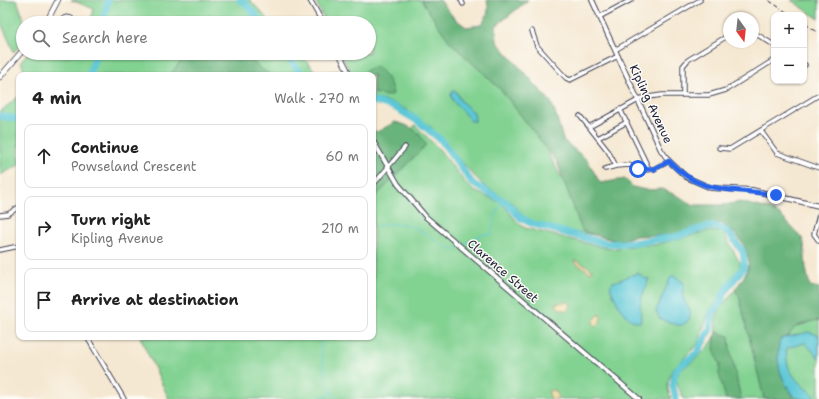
<!DOCTYPE html>
<meta charset="utf-8">
<style>
:root{--surface:#fff;--page:#f6f6f6;--text:#222;--muted:#767676;--line:#e0e0e0}
body{margin:0;font-family:"Shantell Sans",sans-serif;background:var(--page);color:var(--text)}
.controls{position:absolute;right:12px;top:12px;display:grid;overflow:hidden;border-radius:8px;box-shadow:0 1px 3px #0004}
.controls button{width:36px;height:36px;display:grid;place-items:center;padding:0;border:0;border-bottom:1px solid var(--line);background:var(--surface);color:var(--text);font:20px sans-serif}
.compass{position:absolute;left:723px;top:12px;width:36px;height:36px;border-radius:50%;background:var(--surface);box-shadow:0 1px 3px #0004;rotate:165deg}
.stop{position:absolute;width:12px;height:12px;margin:-9px;border:3px solid #2563eb;border-radius:50%;background:#fff}
.stop.end{background:#2563eb;border-color:#fff;box-shadow:0 1px 4px #0008}
.list{margin:0;padding:0;list-style:none}
h2{display:flex;justify-content:space-between;align-items:center;height:52px;margin:0;padding:0 16px;font-size:17px}
h2 small{font-size:13px;font-weight:400;color:var(--muted)}
.list li{display:grid;grid-template-columns:26px 1fr auto;gap:12px;align-items:center;box-sizing:border-box;height:64px;margin:0 8px 8px;padding:0 8px;border:1px solid var(--line);border-radius:8px}
.list b{display:block;font-size:15px;white-space:nowrap}
.list p{margin:0;font-size:13px;white-space:nowrap;color:var(--muted)}
.list em{font-size:13px;font-style:normal;color:var(--muted)}
.icon{flex:none;width:22px;height:22px;fill:none;stroke:currentColor;stroke-width:2;stroke-linecap:round;stroke-linejoin:round}
.map{position:relative;flex:none;width:819px;height:399px;overflow:hidden}
.search{position:absolute;background:var(--surface);box-shadow:0 1px 3px #0004;left:16px;top:16px;width:360px;height:44px;display:flex;align-items:center;gap:10px;box-sizing:border-box;padding:0 14px;border-radius:22px;color:var(--muted);font-size:15px}
.panel{position:absolute;background:var(--surface);box-shadow:0 1px 3px #0004;left:16px;top:72px;width:360px;height:268px;border-radius:8px}
.map>svg:first-child{display:block}
.green{fill:#82d292;stroke:#527a66}
.forest{fill:#69b47c;stroke:#466b5c}
.sand{fill:#eeda9e;stroke:#887e6c}
.water{fill:#5cc7d6;stroke:#3f7488}
.lines{fill:none;stroke-linecap:round;stroke-linejoin:round}
.stream{stroke:#5cc7d6;stroke-width:1}
.river{stroke:#5cc7d6;stroke-width:7}
.minor-casing{stroke:#424052;stroke-width:5.5}
.tertiary-casing{stroke:#424052;stroke-width:6}
.secondary-casing{stroke:#424052;stroke-width:6}
.minor{stroke:#fff;stroke-width:3.5}
.tertiary{stroke:#fff;stroke-width:4}
.secondary{stroke:#fff;stroke-width:4.5}
.rail{stroke:#22223b;stroke-width:1;stroke-dasharray:6 3;stroke-linecap:butt}
.route{stroke:#2563eb;stroke-width:5}
.labels{text-anchor:middle;stroke-width:3;stroke-linejoin:round;paint-order:stroke}
.street-label{font-size:12px;fill:#22223b;stroke:#fdfcf7}
</style>
<div class="map">
<svg width="819" height="399" viewBox="0 0 819 399">
<rect width="100%" height="100%" fill="#fdfcf7"/>
<filter id="ink" filterUnits="userSpaceOnUse"><feTurbulence type="fractalNoise" baseFrequency=".025" numOctaves="2"/><feDisplacementMap in="SourceGraphic" scale="8" xChannelSelector="R" yChannelSelector="G"/><feConvolveMatrix kernelMatrix="1 2 1 2 8 2 1 2 1" color-interpolation-filters="sRGB"/></filter>
<filter id="wash" filterUnits="userSpaceOnUse"><feTurbulence type="fractalNoise" baseFrequency=".012" numOctaves="4" result="noise"/><feDisplacementMap in="SourceGraphic" scale="16" xChannelSelector="R" yChannelSelector="G"/><feGaussianBlur stdDeviation="0.9" result="paint"/><feColorMatrix in="noise" values="0 0 0 0 0 0 0 0 0 0 0 0 0 0 0 0 0 1.4 0 .05"/><feComposite in="paint" operator="in"/></filter>
<g filter="url(#wash)">
<rect width="100%" height="100%" fill="#f5e8d2"/>
<path class="green" d="M0,0H17L25,23H23V42L14,52L0,21Z
M71,0H250L271,23H90L94,9Z
M315,0H423L532,123L575,203L624,239L613,240L595,235L567,231L528,221L512,203L483,185L449,149L431,127L405,109L392,103L373,98V75H351L341,53H369V23H326Z
M791,0H819V19Z
M28,53H50L68,57L75,53H299L317,73L339,71L341,75H25L21,61Z
M19,96V165L0,175V112Z
M415,125L439,149L468,186L474,191L502,203L518,223L525,228L610,249L640,245H654L708,231L723,232L740,263V271L709,312L698,344L672,370L668,382V390L671,399H169L140,337H373V178Z
M748,265L781,332L819,319V399H684C682,393 674,382 677,376C682,366 695,361 702,353C706,349 714,341 715,336C717,329 714,321 717,314C726,297 745,284 748,265Z"/>
<path class="forest" d="M421,0H440L454,18L466,27L481,25C487,17 490,10 487,0H528L496,26L497,42L551,102L557,118L563,140L588,161L600,183L625,179L633,187L646,190L662,189L680,197L692,205H724L740,202L769,209L780,215L802,238L804,243L806,269L810,286L819,288V320C808,323 794,323 789,336L780,339C775,364 780,376 794,397L790,399H764L739,296L735,290C739,283 746,276 748,268C752,249 735,231 720,223L673,235L636,236L621,240H613L582,231L557,162L501,90L449,41Z
M187,53H245L260,68L271,75H234L228,70L219,75H170Z
M377,67C386,75 391,82 393,94L387,96L373,93V75H363L364,72L370,68Z
M395,122C410,125 420,132 426,145L373,199V130L377,132Z
M716,332L729,336L730,349L741,399H726L719,374L720,365L714,349Z"/>
<path class="sand" d="M575,260L587,266L593,271L588,272L586,269L575,263Z
M563,302H569L571,305L567,311L558,308L555,304Z
M600,314L601,318L599,324L595,327L593,321Z
M553,390L556,391L558,399H551L548,391Z"/>
<path class="water" d="M453,90L457,93L461,101L474,113L475,121H471L453,101L451,95Z
M638,273L645,279L649,278C647,285 645,290 642,296C639,304 641,314 641,322C625,324 615,299 610,287L613,282C622,280 629,275 638,273Z
M671,276H675L684,283C684,287 682,292 683,296C684,304 696,312 687,322C684,324 682,326 678,325C672,325 667,320 660,319L656,311Z
M808,332L819,335V358L805,343L787,348C784,373 798,381 814,396L813,399C808,399 799,399 795,397C793,395 791,392 789,389C778,373 776,358 780,339Z"/>
<g class="lines">
<path class="stream" d="M373,227C411,218 417,229 448,248L455,249L459,247
M461,246L483,234L491,235L494,218L503,200
M321,337C321,359 324,381 336,399
M317,399L332,393"/>
<path class="river" d="M240,0L244,2L262,23
M103,23L108,0
M285,53L298,70L305,75
M89,75L97,53
M373,101L394,107L418,121L441,140L473,184L506,202L521,218L533,224L608,244L639,242L674,237L706,227H717L728,232L743,252L744,261L743,268L725,291L719,305L712,313L710,329L697,353L680,366L675,372L673,386L676,399
M0,116L19,119"/>
</g>
</g>
<g filter="url(#ink)">
<g class="lines">
<defs>
<path id="minor" d="M461,0L463,4
M599,17L631,0
M60,23C63,18 65,16 71,18L74,23
M532,31L537,46L566,78L570,80L618,56
M753,32L774,45
M615,50L700,0
M804,65H805
M683,94V66L688,60L729,35
M620,109L649,169
M580,116L589,127
M761,131L777,153L819,168
M598,138L627,122
M719,148L730,149L819,95
M669,161L654,169L645,170L638,169L629,165L616,166L608,151L589,127L642,98L662,95H709L726,90L774,60
M605,169L616,166
M373,185L405,147
M0,215L8,214L19,207
M819,215L814,234L819,241
M0,250L19,246
M87,337L124,399"/>
<path id="tertiary" d="M310,0L323,23
M592,0L661,150L669,161L686,177L711,188L752,190L819,206
M339,53L350,75
M373,141L398,184L426,217L639,399"/>
<path id="secondary" d="M46,23L58,0
M0,77L23,50"/>
</defs>
<use href="#minor" class="minor-casing"/>
<use href="#tertiary" class="tertiary-casing"/>
<use href="#secondary" class="secondary-casing"/>
<use href="#minor" class="minor"/>
<use href="#tertiary" class="tertiary"/>
<use href="#secondary" class="secondary"/>
<path class="rail" d="M768,0L791,15
M804,23L819,33"/>
</g>
</g>
<g class="lines" filter="url(#ink)">
<path class="route" d="M638,169H654L669,161C702,197 733,187 776,195"/>
</g>
<g class="labels">
<g class="street-label">
<text transform="translate(651 104) rotate(65)" y="4">Kipling Avenue</text>
<text transform="translate(503 271) rotate(41)" y="4">Clarence Street</text>
</g>
</g>
</svg>
<div class="controls">
<button>+</button>
<button>−</button>
</div>
<svg class="compass" viewBox="-18 -18 36 36"><path d="M0-13l5 13h-10z" fill="#e53935"/><path d="M0 13l5-13h-10z" fill="#767676"/></svg>
<div class="stop" style="left:638px;top:169px"></div>
<div class="stop end" style="left:776px;top:195px"></div>
<div class="search"><svg class="icon" aria-label="search" viewBox="0 0 24 24"><circle cx="10" cy="10" r="6"/><path d="M15 15l6 6"/></svg>Search here</div>
<section class="panel">
<h2>4 min<small>Walk · 270 m</small></h2>
<ul class="list">
<li><svg class="icon" aria-label="ahead" viewBox="0 0 24 24"><path d="M12 20V5M6 11l6-6 6 6"/></svg><div><b>Continue</b><p>Powseland Crescent</p></div><em>60 m</em></li>
<li><svg class="icon" aria-label="right" viewBox="0 0 24 24"><path d="M7 20v-9h11M14 6l5 5-5 5"/></svg><div><b>Turn right</b><p>Kipling Avenue</p></div><em>210 m</em></li>
<li><svg class="icon" aria-label="arrive" viewBox="0 0 24 24"><path d="M6 21V4h12l-3 4 3 4H6"/></svg><div><b>Arrive at destination</b></div></li>
</ul>
</section>
</div>
